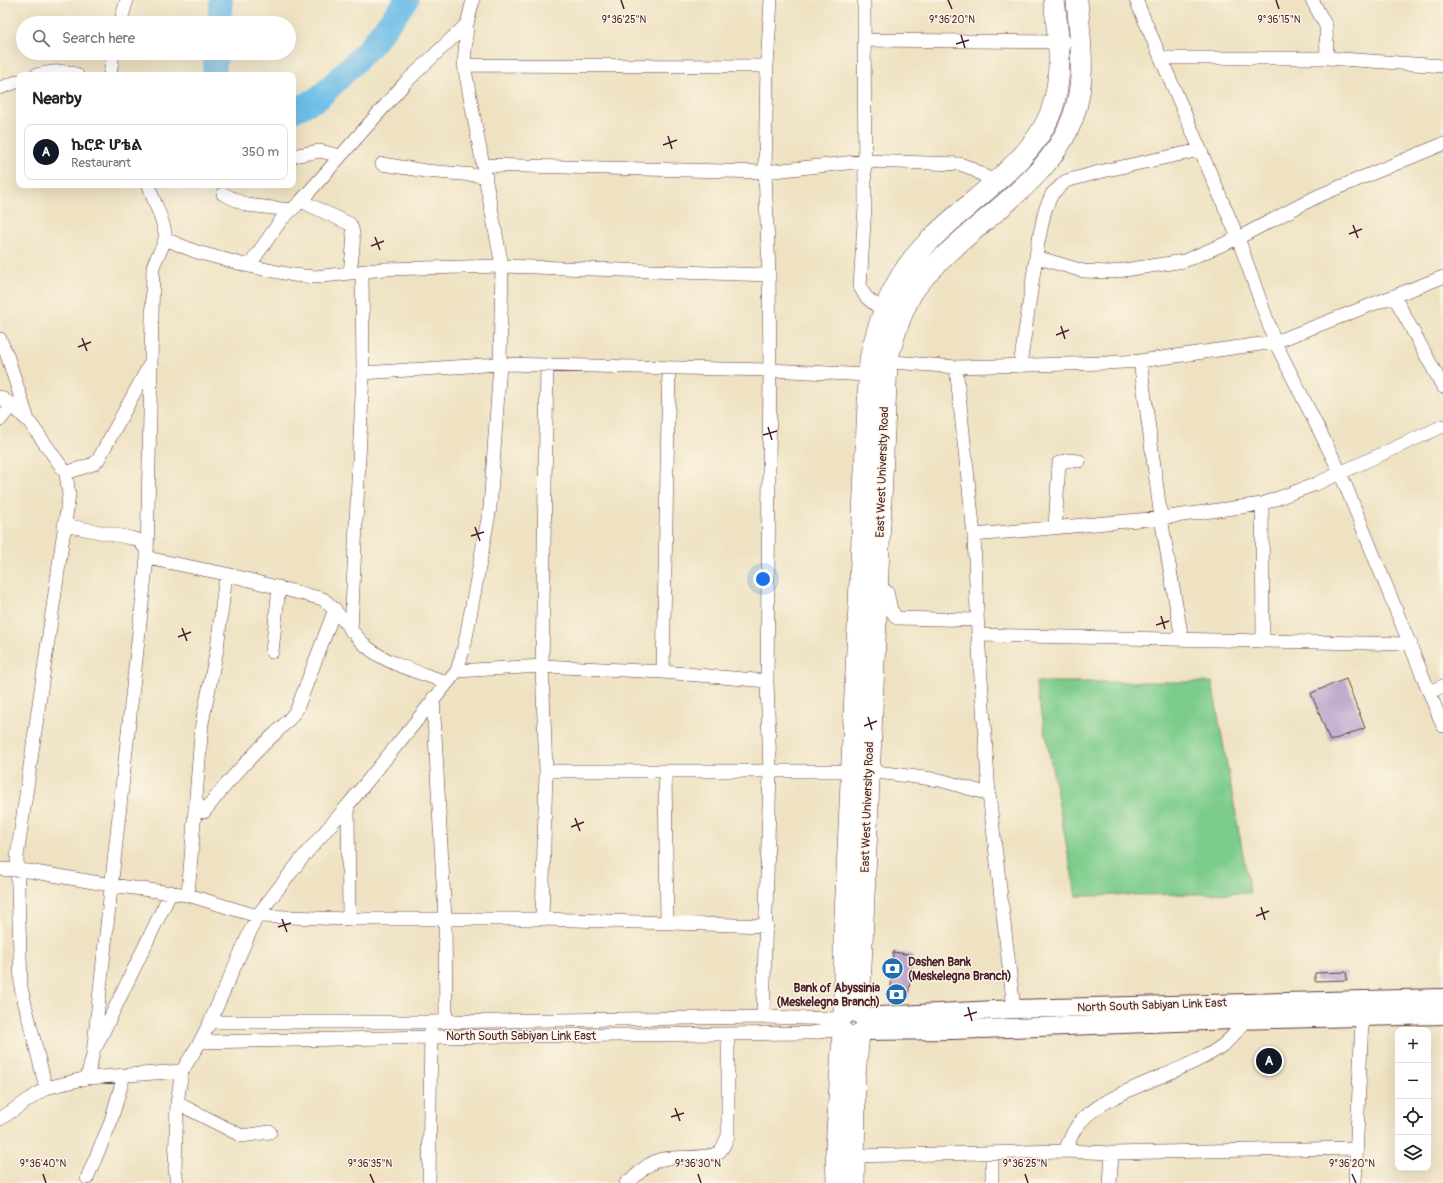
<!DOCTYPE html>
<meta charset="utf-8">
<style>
:root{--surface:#fff;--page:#f6f6f6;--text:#222;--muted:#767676;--line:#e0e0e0;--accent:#111827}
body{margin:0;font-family:Pangolin,"Noto Sans Ethiopic",sans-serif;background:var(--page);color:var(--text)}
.controls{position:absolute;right:12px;bottom:12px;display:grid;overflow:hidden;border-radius:8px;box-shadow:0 4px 16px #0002}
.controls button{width:36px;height:36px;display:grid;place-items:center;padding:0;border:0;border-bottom:1px solid var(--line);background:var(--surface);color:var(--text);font:20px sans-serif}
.you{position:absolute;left:763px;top:579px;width:14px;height:14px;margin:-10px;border:3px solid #fff;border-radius:50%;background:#1a73e8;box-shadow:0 0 0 6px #1a73e833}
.badge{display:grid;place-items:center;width:26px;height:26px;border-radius:50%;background:var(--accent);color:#fff;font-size:13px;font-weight:700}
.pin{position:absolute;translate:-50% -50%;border:2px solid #fff;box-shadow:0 1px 4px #0006}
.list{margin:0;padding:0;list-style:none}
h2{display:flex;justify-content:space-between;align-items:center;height:52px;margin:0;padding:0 16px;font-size:17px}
h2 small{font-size:13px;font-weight:400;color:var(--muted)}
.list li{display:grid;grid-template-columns:26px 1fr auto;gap:12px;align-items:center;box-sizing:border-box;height:56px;margin:0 8px 8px;padding:0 8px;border:1px solid var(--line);border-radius:8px}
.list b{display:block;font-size:15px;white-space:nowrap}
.list p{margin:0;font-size:13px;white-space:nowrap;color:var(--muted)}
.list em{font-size:13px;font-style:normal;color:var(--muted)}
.icon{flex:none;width:22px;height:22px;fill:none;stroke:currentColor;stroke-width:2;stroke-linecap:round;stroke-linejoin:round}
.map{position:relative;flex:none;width:1443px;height:1183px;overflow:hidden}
.search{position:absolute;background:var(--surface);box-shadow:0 4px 16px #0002;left:16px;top:16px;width:280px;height:44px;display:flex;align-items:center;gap:10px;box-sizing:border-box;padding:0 14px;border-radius:22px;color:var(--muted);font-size:15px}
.panel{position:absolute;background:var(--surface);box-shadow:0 4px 16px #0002;left:16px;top:72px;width:280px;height:116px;border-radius:8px}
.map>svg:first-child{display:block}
.green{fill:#7ccc8c;stroke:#63765c}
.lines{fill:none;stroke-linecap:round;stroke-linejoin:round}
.river{stroke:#6ebee9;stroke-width:24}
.building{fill:#af9ac9}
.minor-casing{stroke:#633c42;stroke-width:14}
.secondary-casing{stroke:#633c42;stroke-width:20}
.primary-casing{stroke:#633c42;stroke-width:22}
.minor{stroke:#fff;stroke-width:13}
.secondary{stroke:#fff;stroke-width:18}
.primary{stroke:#fff;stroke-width:21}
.ticks{fill:none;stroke:#4a1f2b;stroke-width:1.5}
.labels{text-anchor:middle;stroke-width:3;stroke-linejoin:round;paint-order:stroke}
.street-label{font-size:12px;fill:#4a1f2b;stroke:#fcf5e5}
.poi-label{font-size:12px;font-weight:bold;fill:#4a1f2b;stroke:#fcf5e5;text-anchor:start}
.ticks-label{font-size:10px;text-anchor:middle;fill:#4a1f2b;stroke:#fcf5e5;stroke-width:3;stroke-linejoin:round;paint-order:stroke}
</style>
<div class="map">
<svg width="1443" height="1183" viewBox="0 0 1443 1183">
<rect width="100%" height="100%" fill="#fcf5e5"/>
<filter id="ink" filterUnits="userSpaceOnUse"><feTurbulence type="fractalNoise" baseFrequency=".025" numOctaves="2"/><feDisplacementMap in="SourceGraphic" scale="8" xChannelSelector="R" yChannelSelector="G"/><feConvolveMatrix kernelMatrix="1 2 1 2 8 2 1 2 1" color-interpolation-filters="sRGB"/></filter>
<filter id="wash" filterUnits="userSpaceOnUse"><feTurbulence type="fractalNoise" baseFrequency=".012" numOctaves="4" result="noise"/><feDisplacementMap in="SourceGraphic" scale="16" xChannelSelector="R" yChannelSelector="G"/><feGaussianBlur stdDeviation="0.9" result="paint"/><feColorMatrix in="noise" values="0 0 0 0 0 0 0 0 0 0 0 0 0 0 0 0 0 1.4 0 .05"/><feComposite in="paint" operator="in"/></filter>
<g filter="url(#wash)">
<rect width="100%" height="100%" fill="#eee2c2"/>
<path class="green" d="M1036,682H1212L1250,893L1076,896Z"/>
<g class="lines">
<path class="river" d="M219,23L221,0
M214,75L216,53
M293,111L319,98L368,49L407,0"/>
</g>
<g id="blocks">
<path class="building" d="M1346,679L1365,728L1330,741L1311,693Z
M893,952L913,955L908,998L897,996L891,990Z
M1346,972L1347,980L1315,981V973Z"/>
</g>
</g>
<g filter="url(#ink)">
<use href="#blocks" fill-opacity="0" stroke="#633c42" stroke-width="1"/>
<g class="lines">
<defs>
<path id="minor" d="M864,0L865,206L860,287L866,297L884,312
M1136,0L1238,238L1275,342L1340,472L1443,726
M1312,0L1326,26L1327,58
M120,23L127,0
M864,40L1065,42
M1162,58H1327L1443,66
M464,65L767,66
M36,75C50,72 64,69 77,75
M110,75L113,53
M0,88L19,81
M293,156L320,151L340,156
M382,164L426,171L486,176
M483,165L765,172L864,161L960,164L971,168L994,182
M223,194L247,205L291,210
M301,201L350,224C357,237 351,258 350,273
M165,239L197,252L249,266L293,275L315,277L384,269L502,266L769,275
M1036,257L1083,271L1111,272L1184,261L1238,238L1318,196L1443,144
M249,266L281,220L301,201L405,83L467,24
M1394,296L1443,387
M0,339L7,355L28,420L66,473L69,495L17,857L21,988L46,1088
M881,361L956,367L1106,363L1140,361L1275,342L1443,277
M1140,361L1161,518L1182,639
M1020,366L1038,243L1045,210L1052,194L1066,181L1103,171L1200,150
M956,367L974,535L978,635L989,794L1014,1009
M363,373L500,364L770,370L868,375
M0,397L12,405L26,419
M0,420L12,405
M66,473L93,464L98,460L151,362
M1262,504L1263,641
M64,525L131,538L138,540L147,550
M1055,528L1059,463L1069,460L1079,461
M974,535L1161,518L1262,504L1316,484L1443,426
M147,558L226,574L323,599C340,612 349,631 366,646C388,665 419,672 446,682
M877,585L887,592L891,610L897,618L977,620
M351,631L363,373L362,271
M978,635L1411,644
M272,652L279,587
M457,671L542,666L663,672L767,681
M663,672L669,368
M1430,692L1443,686
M433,698L445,919L446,1021
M546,771H869L940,780L989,794
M665,771L667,923
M196,802L204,812C221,790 239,769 259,749C271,736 288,724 297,709L335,609
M348,805L349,919
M0,869L29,871L111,885L188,895L257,916L349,919H542L767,926
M188,895L202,723L217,649L226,574
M542,919L546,771L542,666L547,367
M763,1017L770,771L767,681L770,370L769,275L765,172L767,66L771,0
M210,1022H427L763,1017L841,1019
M200,1042L431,1037L810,1033L841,1029
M97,1045L171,892
M87,1078L93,1054L147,558L153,267C156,257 164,247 165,238C167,227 152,199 149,185
M177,1103L242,1136L270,1132
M0,1119L46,1088L87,1078L182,1071
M1065,1151C1068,1144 1071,1136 1075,1129C1100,1090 1186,1074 1223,1045C1232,1038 1239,1028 1246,1020
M853,1156L1065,1151L1112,1153L1356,1148
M87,1178L110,1124L124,1076
M177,1183L175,1169L177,1103L182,1071L200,1042L210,1022L257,916L303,857L348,805L457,671L465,643L490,508L500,364L502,266L464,65L467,24L473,0
M429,1183L431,1029
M626,1183C638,1176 645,1164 659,1160C672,1155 710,1160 719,1152C724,1148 725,1141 728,1136V1034
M992,1183V1154
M1110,1183L1112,1153
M1355,1183L1362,1018"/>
<path id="secondary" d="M862,1017L1014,1009L1443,998
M862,1031L952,1030L1232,1020L1443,1015"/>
<path id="primary" d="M859,1013L887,361C893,339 900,314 912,293C921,278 935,265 948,253C991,211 1052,176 1073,117C1087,79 1080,39 1077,0
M844,1015V938L870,359C877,327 888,294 907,267C945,212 1039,166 1054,102C1063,68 1058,34 1054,0
M837,1183L836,1150L843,1032
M854,1183L855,1075L859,1034"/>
</defs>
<use href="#minor" class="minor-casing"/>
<use href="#secondary" class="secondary-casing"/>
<use href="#primary" class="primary-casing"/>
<use href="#minor" class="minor"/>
<use href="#secondary" class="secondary"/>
<use href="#primary" class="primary"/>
</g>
</g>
<path class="ticks" d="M621,0L624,9M948,0L952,9M1276,0L1279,9M961,35L965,48M956,44L969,40M668,136L672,149M663,145L677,140M1353,225L1358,238M1349,234L1362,229M375,237L380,250M371,246L384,241M1061,326L1065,339M1056,335L1069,330M82,338L87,351M78,347L91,342M768,427L772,440M763,435L777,431M475,527L480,541M471,536L484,532M1161,616L1165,629M1156,625L1169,621M182,628L187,641M178,637L191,632M868,717L872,730M864,726L877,721M575,818L580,831M571,827L584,822M1261,907L1265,920M1256,916L1269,911M282,919L287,932M278,927L291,923M968,1007L972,1021M964,1016L977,1012M675,1108L680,1121M671,1117L684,1113M43,1174L46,1183M370,1174L374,1183M698,1174L701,1183M1025,1174L1028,1183M1352,1174L1356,1183"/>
<defs>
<symbol id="bank-disc" viewBox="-11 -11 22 22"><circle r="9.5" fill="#1f6fb2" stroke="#fcf5e5"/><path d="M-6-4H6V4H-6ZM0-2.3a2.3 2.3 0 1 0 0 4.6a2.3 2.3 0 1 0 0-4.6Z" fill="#fff"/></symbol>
</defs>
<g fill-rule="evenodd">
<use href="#bank-disc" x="880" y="956" width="25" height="25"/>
<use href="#bank-disc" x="884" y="982" width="25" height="25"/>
</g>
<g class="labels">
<g class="street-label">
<text transform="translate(882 472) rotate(-88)" y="4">East West University Road</text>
<text transform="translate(867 807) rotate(-88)" y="4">East West University Road</text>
<text transform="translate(1152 1005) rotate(-2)" y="4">North South Sabiyan Link East</text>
<text x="521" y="1040">North South Sabiyan Link East</text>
</g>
<g class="poi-label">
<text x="908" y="966">Dashen Bank<tspan x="908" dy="14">(Meskelegna Branch)</tspan></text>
<text x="880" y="992" text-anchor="end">Bank of Abyssinia<tspan x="880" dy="14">(Meskelegna Branch)</tspan></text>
</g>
</g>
<g class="ticks-label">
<text x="624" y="23">9°36'25"N</text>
<text x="952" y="23">9°36'20"N</text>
<text x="1279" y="23">9°36'15"N</text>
<text x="43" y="1167">9°36'40"N</text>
<text x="370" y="1167">9°36'35"N</text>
<text x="698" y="1167">9°36'30"N</text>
<text x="1025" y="1167">9°36'25"N</text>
<text x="1352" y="1167">9°36'20"N</text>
</g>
</svg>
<div class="controls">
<button>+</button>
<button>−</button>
<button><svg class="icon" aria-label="locate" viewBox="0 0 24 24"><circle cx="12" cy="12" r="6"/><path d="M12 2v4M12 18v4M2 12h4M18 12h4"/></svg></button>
<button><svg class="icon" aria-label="layers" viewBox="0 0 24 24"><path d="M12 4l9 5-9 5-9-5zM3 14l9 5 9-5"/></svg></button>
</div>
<div class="you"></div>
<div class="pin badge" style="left:1269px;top:1061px">A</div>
<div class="search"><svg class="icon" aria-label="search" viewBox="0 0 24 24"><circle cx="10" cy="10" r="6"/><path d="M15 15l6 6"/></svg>Search here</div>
<section class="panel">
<h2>Nearby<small></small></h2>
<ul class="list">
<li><span class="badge">A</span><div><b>ኬሮድ ሆቴል</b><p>Restaurant</p></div><em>350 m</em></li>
</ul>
</section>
</div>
